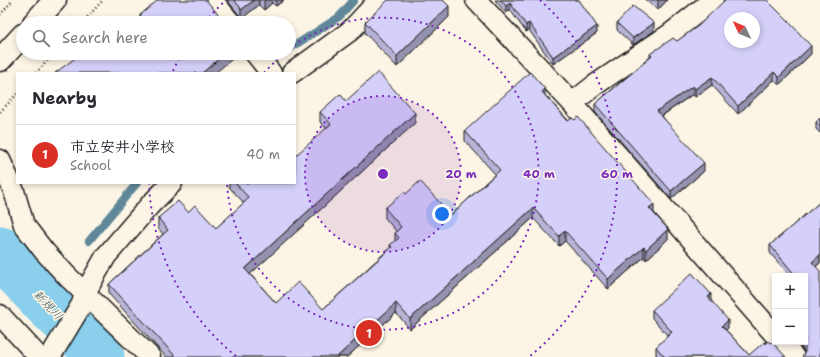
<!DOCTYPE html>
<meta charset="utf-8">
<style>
:root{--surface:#fff;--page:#f7f7f7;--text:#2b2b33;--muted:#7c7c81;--line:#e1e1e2;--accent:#d93025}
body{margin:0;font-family:"Shantell Sans","Klee One",sans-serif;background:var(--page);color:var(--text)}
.controls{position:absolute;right:12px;bottom:12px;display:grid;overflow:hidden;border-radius:0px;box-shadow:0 2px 6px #0003}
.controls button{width:36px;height:36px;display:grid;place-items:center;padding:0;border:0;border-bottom:1px solid var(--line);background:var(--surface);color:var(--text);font:20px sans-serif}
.compass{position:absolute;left:724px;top:12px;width:36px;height:36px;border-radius:50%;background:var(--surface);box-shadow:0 2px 6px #0003;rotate:314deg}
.you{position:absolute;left:442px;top:214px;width:14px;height:14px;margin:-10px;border:3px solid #fff;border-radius:50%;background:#1a73e8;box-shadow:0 0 0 6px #1a73e833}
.badge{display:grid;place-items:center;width:26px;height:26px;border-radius:50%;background:var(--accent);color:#fff;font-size:13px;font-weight:700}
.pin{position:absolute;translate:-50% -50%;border:2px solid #fff;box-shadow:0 1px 4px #0006}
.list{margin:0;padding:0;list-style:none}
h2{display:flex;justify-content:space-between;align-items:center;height:52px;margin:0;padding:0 16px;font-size:17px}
h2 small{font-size:13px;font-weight:400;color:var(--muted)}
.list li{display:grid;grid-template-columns:26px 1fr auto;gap:12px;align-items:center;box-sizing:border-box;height:60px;padding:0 16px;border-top:1px solid var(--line)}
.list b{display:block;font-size:15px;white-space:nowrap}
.list p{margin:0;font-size:13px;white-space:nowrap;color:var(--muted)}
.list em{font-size:13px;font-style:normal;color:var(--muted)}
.icon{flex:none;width:22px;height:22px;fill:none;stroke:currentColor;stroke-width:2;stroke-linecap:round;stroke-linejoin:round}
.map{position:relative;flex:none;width:820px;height:357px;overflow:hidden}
.search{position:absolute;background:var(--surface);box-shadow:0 2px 6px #0003;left:16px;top:16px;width:280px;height:44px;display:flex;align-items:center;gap:10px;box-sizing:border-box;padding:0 14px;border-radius:22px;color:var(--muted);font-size:15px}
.panel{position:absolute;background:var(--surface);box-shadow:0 2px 6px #0003;left:16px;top:72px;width:280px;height:112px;border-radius:0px}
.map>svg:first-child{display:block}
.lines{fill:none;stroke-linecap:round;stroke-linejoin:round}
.stream{stroke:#5e8799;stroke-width:8}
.river{stroke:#8acfec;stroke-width:47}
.street-casing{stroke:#1c1c1c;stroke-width:23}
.primary-casing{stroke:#1c1c1c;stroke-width:25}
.path{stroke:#1c1c1c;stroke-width:2.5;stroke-dasharray:1 3;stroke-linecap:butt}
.street{stroke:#fcf5e5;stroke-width:20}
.primary{stroke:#fcf5e5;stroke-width:22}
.wall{fill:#b6b3d6;stroke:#1c1c1c}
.shaded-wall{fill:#9492ae;stroke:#1c1c1c}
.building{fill:#d4d0f9;stroke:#1c1c1c;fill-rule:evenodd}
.ring{fill:none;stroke:#7b2cbf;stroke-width:2;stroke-dasharray:2 4}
.labels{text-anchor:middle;stroke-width:3;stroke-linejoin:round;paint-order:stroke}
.water-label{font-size:12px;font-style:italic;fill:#425b65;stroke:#fcf5e5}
.centre{fill:#7b2cbf;stroke:#fcf5e5;stroke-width:2}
.ring-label{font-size:12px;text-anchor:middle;font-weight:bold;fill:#7b2cbf;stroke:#fcf5e5;stroke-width:3;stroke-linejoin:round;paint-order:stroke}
</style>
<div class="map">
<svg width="820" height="357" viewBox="0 0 820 357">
<rect width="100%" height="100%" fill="#fcf5e5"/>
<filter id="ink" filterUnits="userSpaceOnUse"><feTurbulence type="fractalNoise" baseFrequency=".025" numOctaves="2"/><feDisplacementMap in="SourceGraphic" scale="8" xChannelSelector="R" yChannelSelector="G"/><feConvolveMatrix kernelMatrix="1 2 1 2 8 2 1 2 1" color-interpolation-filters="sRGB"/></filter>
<g filter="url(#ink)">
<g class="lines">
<path class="stream" d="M289,49L339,17L354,0
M89,241L137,183"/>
<path class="river" d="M0,249L17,273L45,303L101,357"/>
<defs>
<path id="street" d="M212,0L231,23
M476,0L572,103L775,335
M255,53L271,73
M292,73L350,31L379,0
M572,103L595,85L670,34L713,0
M0,160L14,191L24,225L44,251L67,276L150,357
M0,315L39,357
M781,342L794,357
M50,357L82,304L85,293L106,256L150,205L172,183"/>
<path id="primary" d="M34,23L55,0
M0,60L23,35"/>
</defs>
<use href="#street" class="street-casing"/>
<use href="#primary" class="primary-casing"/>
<path class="path" d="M0,15L13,0
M82,23L103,0
M36,73L54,53
M0,112L17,94"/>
<use href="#street" class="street"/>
<use href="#primary" class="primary"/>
</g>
<path class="wall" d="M227,0H284L276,6L272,3L264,10L259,5L241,19L240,16Z
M495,0H579L597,33L553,64L529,30L526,32L510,10L506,13Z
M645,0H667L658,10Z
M140,15L224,23H140Z
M449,17L397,67L365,33V22Z
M617,23L654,31L633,45L617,30Z
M677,41L811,54L779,85L774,80L738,114L712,85L695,97L693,94L662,116L704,171L671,199L595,112V104L650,57V54Z
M545,95L654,214L668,239L646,260L644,257L608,289L565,241L559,246L533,218L410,329L396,313L347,357H166L109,294V284L163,234L158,228V218L188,212L216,228L244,203L229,187V183H295L326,128L320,122V112L346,101L415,123L250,274L276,303L323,309L390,248V245L395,242V233L396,231L385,218V208L406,194L451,215L495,174L465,141V131Z
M820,118V133L816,129V122Z
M820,202V263L816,267L820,357L804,353L803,349L796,342H805V276H790L770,253V245Z
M711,300L728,328L726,330L749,355L766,344L770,343L786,357H658L656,355V347L668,336L652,318V310Z"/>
<path class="shaded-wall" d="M254,0H259V5L241,19V10Z
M265,0H272V3L264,10V1Z
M276,0H284L276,6Z
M658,0H667L658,10Z
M510,3V10L506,13V6Z
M449,6V17L397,67V56Z
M529,23V30L526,32V25Z
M654,23V31L633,45V38Z
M597,26V33L553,64V57Z
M811,46V54L779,85V77Z
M226,53H236V56L215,73H202Z
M774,72V80L738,114V106Z
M712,77V85L695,97V89Z
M693,86V94L657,119V111Z
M545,89V99L542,92Z
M415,113V123L245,279V269Z
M704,163V171L671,199V191Z
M654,204V214L649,208Z
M533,208V218L410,329V319Z
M668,229V239L646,260V250Z
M565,231V241L559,246V236Z
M644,247V257L608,289V279Z
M820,255V263L812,270V262Z
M711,294V302L708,297Z
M396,303V313L347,357H338V356Z
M728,320V328L722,334V326Z"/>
<path class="building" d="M158,0H206L224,21L222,23H144L145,22L140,15Z
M234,0H254L241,10L240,7Z
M388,0H443L449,6L397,56L365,22Z
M501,0H579L597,26L553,57L529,23L526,25L510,3L506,6Z
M725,0H767L789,22L811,46L779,77L774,72L738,106L712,77L695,89L693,86L657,111L704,163L671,191L595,104L652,56L650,54L673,38L677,41L698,26ZM730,18H754V42H730Z
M633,6L654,23L633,38L617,23Z
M82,53H226L202,73H55Z
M378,72L415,113L245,269L276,303L298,282L323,309L392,247L390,245L399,238L395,233L401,227L385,208L404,192L406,194L420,181L451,215L500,170L465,131L530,72L545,89L542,92L568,121L572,118L575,120L578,117L654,204L649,208L668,229L646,250L644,247L608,279L565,231L559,236L533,208L410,319L396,303L338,356L339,357H176L109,284L168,230L158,218L178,201L188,212L195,205L216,228L249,198L235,183H295V156L331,124L320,112L340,94L346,101Z
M820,118V126L816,122Z
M820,202V255L812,262L820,271V357H802L805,352V346L803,342H805V315H806L805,314V276H796L770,245Z
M692,273L711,294L708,297L728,320L722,326L749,355L764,342L766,344L768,341L770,343L772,342L786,357H665L656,347L672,332L652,310Z"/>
</g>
<circle cx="383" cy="174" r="78" fill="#7b2cbf" fill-opacity=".12"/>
<g class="ring">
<circle cx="383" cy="174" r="78"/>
<path d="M264 73A156 156 0 0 1 284 54M289 49A156 156 0 1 1 227 184"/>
<path d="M236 356A234 234 0 0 1 149 184M173 71A234 234 0 0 1 182 53M205 22A234 234 0 0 1 226 0M540 0A234 234 0 0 1 530 356"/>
</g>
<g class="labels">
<g class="water-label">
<text transform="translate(48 305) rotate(47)" y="4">新規川</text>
</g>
</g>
<circle cx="383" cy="174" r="6" class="centre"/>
<g class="ring-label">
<text x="461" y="178">20 m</text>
<text x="539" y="178">40 m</text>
<text x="617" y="178">60 m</text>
</g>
</svg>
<div class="controls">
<button>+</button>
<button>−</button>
</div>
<svg class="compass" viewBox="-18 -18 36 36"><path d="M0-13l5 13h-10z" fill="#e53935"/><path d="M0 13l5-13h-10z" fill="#7c7c81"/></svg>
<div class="you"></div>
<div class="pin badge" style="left:369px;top:333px">1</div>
<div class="search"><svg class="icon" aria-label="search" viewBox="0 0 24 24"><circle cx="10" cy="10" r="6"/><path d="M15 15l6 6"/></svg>Search here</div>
<section class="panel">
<h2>Nearby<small></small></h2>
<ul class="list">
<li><span class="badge">1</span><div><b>市立安井小学校</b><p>School</p></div><em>40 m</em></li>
</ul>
</section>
</div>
